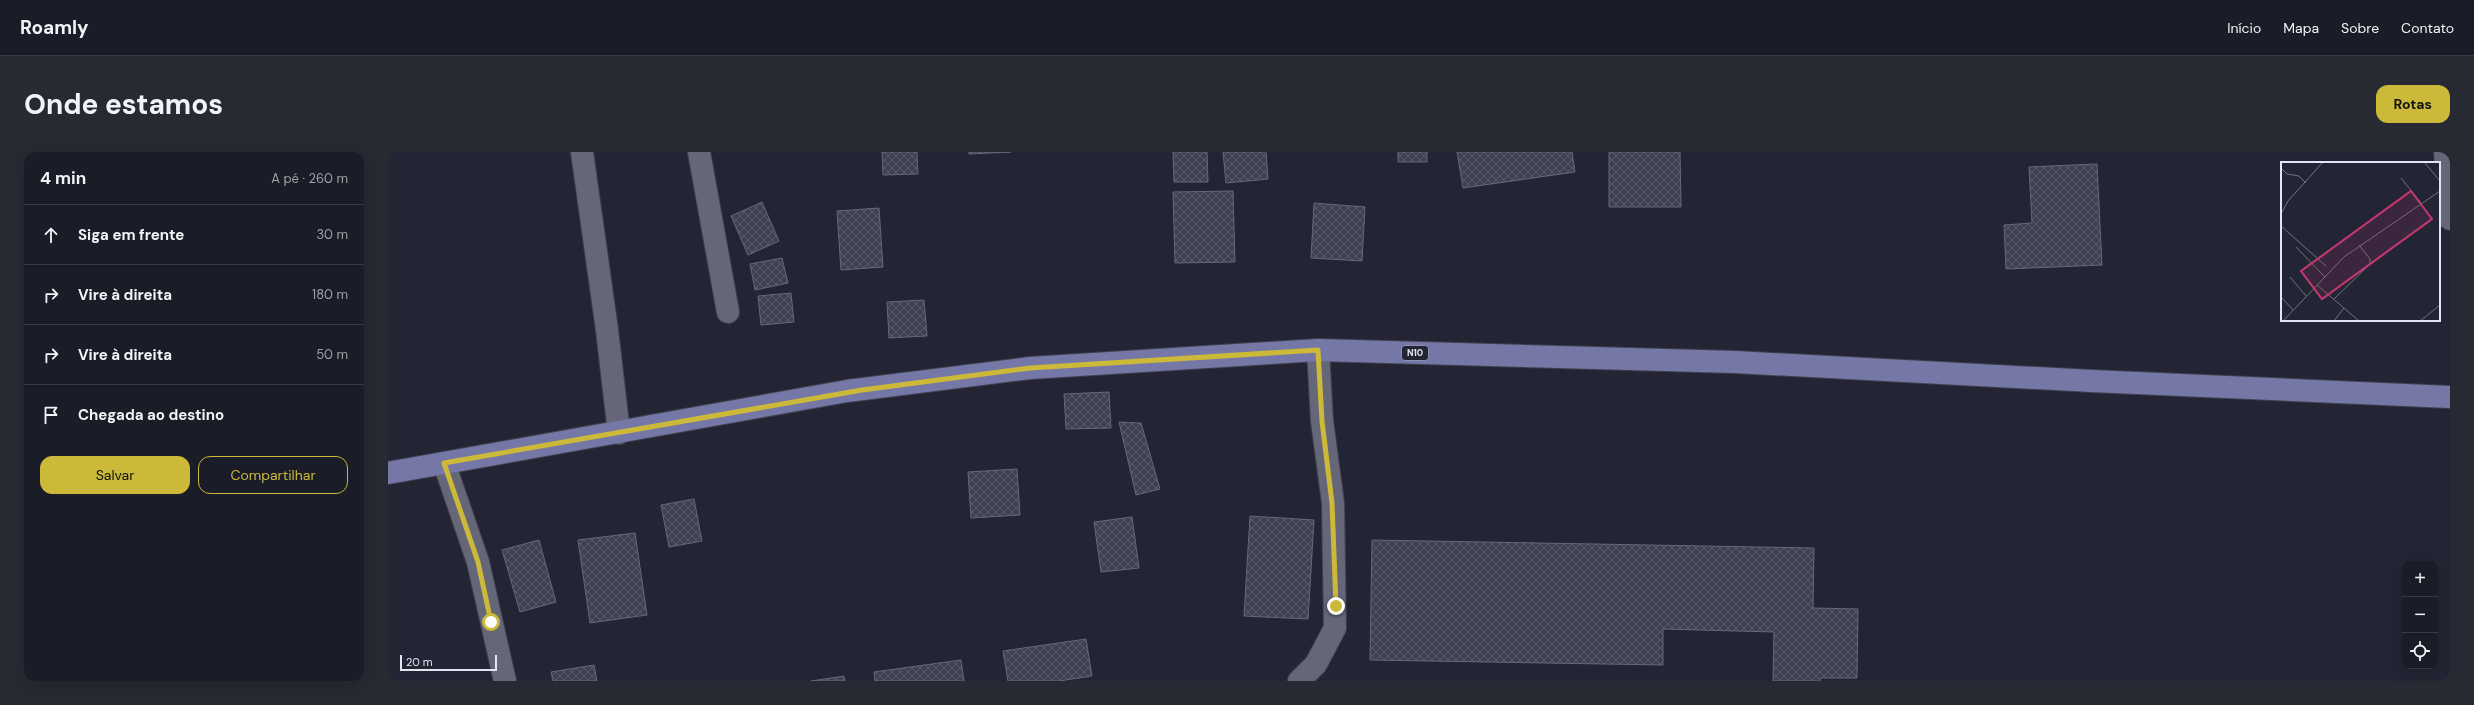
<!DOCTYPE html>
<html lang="pt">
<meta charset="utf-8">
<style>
:root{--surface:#1a1c27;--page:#272933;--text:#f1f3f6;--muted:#9fa1a7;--line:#383a44;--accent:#ccb939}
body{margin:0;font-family:"DM Sans",sans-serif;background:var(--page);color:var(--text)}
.controls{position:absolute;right:12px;bottom:12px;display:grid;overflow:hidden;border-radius:8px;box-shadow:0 4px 16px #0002}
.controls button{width:36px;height:36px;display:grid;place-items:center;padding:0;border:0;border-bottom:1px solid var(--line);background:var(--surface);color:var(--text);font:20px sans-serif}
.scale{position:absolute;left:12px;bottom:10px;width:97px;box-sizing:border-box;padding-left:4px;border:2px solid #e4e5f0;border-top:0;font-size:11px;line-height:14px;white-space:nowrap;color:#e4e5f0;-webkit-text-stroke:3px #232534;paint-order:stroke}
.stop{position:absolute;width:12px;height:12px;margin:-9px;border:3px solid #ccb939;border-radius:50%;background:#fff}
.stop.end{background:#ccb939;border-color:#fff;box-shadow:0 1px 4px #0008}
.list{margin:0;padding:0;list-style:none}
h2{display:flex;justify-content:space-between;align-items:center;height:52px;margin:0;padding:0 16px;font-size:17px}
h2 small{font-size:13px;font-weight:400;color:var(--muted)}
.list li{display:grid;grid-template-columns:26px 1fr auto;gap:12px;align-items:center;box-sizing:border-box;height:60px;padding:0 16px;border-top:1px solid var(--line)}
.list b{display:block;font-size:15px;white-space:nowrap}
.list em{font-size:13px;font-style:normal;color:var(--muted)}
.actions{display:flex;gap:8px;padding:12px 16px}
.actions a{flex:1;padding:9px 0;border:1px solid var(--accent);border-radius:12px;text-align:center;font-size:14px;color:var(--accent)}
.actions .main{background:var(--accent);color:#111}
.icon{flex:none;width:22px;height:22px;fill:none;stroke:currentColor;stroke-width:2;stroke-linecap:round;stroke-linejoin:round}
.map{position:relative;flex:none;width:2062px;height:529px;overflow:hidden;border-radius:12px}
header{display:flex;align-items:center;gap:24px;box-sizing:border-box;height:56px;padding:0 20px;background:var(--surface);border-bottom:1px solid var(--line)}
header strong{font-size:19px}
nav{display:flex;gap:22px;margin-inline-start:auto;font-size:14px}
.intro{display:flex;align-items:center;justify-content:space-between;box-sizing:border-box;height:96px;padding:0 24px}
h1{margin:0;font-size:28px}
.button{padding:10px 18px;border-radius:12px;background:var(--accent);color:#111;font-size:14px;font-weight:700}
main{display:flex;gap:24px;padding:0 24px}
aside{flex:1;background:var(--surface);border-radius:12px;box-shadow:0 4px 16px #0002}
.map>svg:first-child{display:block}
.building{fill:url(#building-cross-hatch);stroke:#66687b}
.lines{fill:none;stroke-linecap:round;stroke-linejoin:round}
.minor-casing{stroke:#41424f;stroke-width:24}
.primary-casing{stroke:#41424f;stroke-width:24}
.minor{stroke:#656779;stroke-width:22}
.primary{stroke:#7578a7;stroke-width:22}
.route{stroke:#ccb939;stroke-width:5}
.labels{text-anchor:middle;stroke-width:4;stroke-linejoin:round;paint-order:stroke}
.shield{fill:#232534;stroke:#aaabb8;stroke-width:1}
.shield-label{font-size:9px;font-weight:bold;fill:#e4e5f0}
.inset-road{fill:none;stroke:#70727f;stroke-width:1}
.view{fill:#c73771;fill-opacity:0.15;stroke:#c73771;stroke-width:2}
.inset-edge{fill:none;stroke:#e4e5f0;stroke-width:2}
</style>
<header>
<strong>Roamly</strong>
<nav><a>Início</a><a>Mapa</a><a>Sobre</a><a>Contato</a></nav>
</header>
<div class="intro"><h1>Onde estamos</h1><a class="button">Rotas</a></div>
<main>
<aside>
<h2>4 min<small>A pé · 260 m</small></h2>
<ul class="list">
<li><svg class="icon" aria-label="ahead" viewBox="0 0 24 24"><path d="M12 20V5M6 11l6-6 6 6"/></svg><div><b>Siga em frente</b></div><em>30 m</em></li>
<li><svg class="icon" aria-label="right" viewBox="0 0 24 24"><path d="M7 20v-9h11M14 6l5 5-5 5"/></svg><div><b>Vire à direita</b></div><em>180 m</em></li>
<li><svg class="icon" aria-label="right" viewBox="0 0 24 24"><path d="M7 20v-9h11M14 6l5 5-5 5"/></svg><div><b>Vire à direita</b></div><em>50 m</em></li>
<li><svg class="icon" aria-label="arrive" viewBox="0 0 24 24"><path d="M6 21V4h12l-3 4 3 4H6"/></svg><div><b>Chegada ao destino</b></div></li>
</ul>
<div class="actions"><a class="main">Salvar</a><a>Compartilhar</a></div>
</aside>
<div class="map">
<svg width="2062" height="529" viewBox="0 0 2062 529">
<defs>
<pattern id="building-cross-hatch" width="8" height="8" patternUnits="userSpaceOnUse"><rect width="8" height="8" fill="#3f4152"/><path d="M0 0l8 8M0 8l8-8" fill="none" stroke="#5b5c6b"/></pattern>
</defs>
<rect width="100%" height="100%" fill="#232534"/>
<path class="building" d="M494,0H529L530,22L495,23Z
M581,0H623L581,2Z
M785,0H819L820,30H786Z
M835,0H878L880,27L838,31Z
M1010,0H1039V10H1010Z
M1069,0H1184L1187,20L1075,36Z
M1221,0H1292L1293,55H1221Z
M1709,12L1714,113L1618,117L1616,73L1644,71L1641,15Z
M845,39L847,110L787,111L785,40Z
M374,50L391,89L360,103L343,64Z
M926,51L977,55L974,109L923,106Z
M491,56L495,115L453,118L449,59Z
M394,106L400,131L367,138L362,112Z
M403,141L406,170L373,173L370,144Z
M536,148L539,184L501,186L499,150Z
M721,240L723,276L678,277L676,242Z
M731,270L753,271L772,337L748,343Z
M629,317L632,363L583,366L580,320Z
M306,347L314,389L281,395L273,353Z
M862,364L926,368L920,467L856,464Z
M744,365L751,416L713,420L706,370Z
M247,381L259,463L202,471L190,388Z
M151,388L168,450L132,460L114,398Z
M984,388L1426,396L1425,456L1470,457L1469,526H1432V529H1385L1386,480L1275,477V513L982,508Z
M698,487L704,524L671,529H620L615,499Z
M573,508L576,529H487L486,520Z
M206,513L209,529H165L163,520Z
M456,524L457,529H423Z"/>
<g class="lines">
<defs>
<path id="minor" d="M194,0L219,178L231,281
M311,0L340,160
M2057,0L2062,67
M56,311L90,410L117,529
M911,529L928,512L947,476L945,351L934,269L930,198"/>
<path id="primary" d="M0,321L459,239L642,216L930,198L1347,210L1704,229L2062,245"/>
</defs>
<use href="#minor" class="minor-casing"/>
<use href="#primary" class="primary-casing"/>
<use href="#minor" class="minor"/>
<use href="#primary" class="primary"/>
</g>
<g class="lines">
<path class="route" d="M103,470L90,410L56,311L474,238L642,216L930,198L934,269L944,351L948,454"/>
</g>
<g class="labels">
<rect class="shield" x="1014" y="194" width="26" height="14" rx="3"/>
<g class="shield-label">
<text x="1027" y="204">N10</text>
</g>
</g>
<g transform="translate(1893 10)">
<rect width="159" height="159" fill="#232534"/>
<path class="inset-road" d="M144,1L159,19M0,6L6,12L18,14L25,21M120,16L140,41M0,52L7,39L42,0M0,64L45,104M15,85L44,115M9,115L25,134M36,123L78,159M0,135L12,148M53,137L89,102V97L78,83M2,159L63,95L159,29M53,159L63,146M139,159L159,143"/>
<path class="view" d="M130,29L151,57L41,137L20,109Z"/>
<rect width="159" height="159" class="inset-edge"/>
</g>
</svg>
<div class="controls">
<button>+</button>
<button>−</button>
<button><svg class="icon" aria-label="locate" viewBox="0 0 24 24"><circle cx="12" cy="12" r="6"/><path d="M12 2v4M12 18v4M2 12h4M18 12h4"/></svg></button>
</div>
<div class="scale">20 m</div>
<div class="stop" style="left:103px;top:470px"></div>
<div class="stop end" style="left:948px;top:454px"></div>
</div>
</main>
